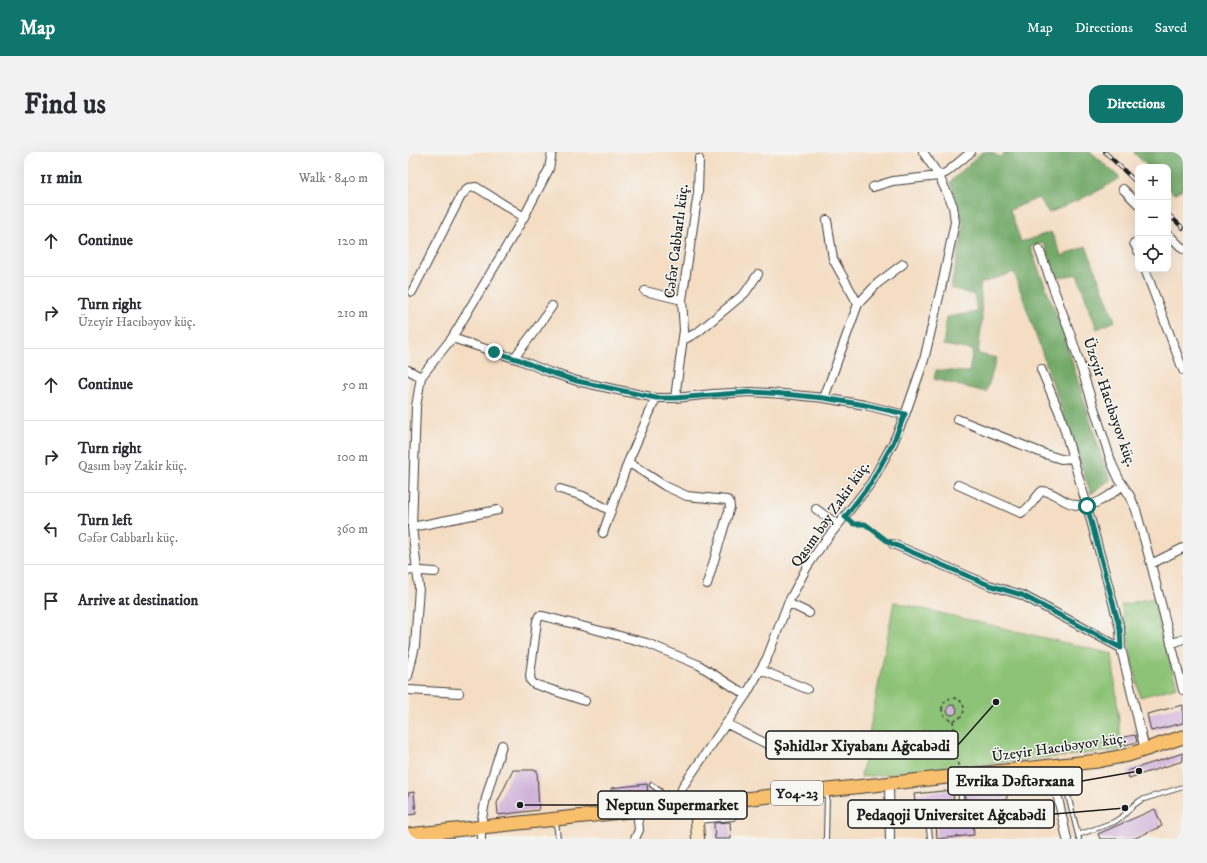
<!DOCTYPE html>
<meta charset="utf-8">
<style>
:root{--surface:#fff;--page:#f2f2f3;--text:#2b2b33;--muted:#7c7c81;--line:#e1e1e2;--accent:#0f766e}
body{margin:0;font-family:"IM FELL DW Pica",serif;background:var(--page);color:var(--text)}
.controls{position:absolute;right:12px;top:12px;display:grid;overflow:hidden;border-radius:8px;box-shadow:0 4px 16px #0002}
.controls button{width:36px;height:36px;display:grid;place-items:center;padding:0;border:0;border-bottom:1px solid var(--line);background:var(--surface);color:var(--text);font:20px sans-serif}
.stop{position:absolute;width:12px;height:12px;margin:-9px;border:3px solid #0f766e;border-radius:50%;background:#fff}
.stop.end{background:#0f766e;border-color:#fff;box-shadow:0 1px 4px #0008}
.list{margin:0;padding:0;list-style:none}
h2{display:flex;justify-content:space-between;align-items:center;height:52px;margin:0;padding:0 16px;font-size:17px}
h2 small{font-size:13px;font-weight:400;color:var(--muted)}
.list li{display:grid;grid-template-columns:26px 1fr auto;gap:12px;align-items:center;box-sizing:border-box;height:72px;padding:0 16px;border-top:1px solid var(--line)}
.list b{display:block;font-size:15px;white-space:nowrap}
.list p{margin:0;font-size:13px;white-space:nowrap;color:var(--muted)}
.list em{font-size:13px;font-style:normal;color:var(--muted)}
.icon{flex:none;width:22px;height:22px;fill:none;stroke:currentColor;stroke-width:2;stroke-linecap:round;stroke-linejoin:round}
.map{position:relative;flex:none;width:775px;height:687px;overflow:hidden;border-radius:12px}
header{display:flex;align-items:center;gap:24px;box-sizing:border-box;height:56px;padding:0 20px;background:var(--accent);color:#fff}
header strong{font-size:19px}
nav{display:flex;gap:22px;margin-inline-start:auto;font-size:14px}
.intro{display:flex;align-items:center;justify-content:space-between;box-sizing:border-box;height:96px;padding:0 24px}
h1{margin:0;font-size:28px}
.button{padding:10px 18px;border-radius:12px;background:var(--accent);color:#fff;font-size:14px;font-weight:700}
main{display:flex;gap:24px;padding:0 24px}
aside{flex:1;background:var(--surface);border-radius:12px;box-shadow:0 4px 16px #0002}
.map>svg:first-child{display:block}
.green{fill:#8dc376;stroke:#547049}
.forest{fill:#72a967;stroke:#476242}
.building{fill:#d1b2da}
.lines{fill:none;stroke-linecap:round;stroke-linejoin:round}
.lane-casing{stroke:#3c3935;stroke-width:6}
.street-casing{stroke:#3c3935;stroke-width:10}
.secondary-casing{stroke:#3c3935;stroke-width:14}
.primary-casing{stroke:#3c3935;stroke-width:15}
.path{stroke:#3c3935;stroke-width:1.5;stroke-dasharray:3 3;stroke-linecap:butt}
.lane{stroke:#fff;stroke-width:4}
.street{stroke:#fff;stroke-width:8}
.secondary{stroke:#fce5c4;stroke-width:12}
.primary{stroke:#f8bf6c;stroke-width:13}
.rail-casing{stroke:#1c1c1c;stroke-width:4}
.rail{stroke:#f6f6f2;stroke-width:2.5;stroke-dasharray:8;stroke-linecap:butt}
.route{stroke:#0f766e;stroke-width:5}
.labels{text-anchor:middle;stroke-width:3;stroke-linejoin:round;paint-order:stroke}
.shield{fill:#f6f6f2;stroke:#5d5d5c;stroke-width:1}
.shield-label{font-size:14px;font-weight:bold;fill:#1c1c1c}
.street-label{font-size:15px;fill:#1c1c1c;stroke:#f6f6f2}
.leader{fill:none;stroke:#1c1c1c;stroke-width:1.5}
.callout-dot{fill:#1c1c1c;stroke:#f6f6f2;stroke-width:1.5}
.callout{fill:#f6f6f2;stroke:#1c1c1c;stroke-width:1.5}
.callout-label{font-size:16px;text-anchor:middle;font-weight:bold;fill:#1c1c1c}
</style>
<header>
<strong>Map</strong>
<nav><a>Map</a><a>Directions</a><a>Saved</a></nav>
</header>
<div class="intro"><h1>Find us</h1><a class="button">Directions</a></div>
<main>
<aside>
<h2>11 min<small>Walk · 840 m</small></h2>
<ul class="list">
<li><svg class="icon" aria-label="ahead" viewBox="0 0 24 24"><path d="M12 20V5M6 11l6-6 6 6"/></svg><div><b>Continue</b></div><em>120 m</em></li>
<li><svg class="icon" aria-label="right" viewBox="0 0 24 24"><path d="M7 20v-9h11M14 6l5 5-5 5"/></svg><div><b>Turn right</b><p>Üzeyir Hacıbəyov küç.</p></div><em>210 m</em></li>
<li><svg class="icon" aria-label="ahead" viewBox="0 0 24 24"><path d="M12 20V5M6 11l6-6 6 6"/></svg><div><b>Continue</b></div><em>50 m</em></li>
<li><svg class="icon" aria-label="right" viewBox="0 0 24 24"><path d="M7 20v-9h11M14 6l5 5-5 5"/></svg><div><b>Turn right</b><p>Qasım bəy Zakir küç.</p></div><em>100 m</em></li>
<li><svg class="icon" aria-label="left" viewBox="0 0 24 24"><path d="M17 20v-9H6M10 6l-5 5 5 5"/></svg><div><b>Turn left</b><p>Cəfər Cabbarlı küç.</p></div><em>360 m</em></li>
<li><svg class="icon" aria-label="arrive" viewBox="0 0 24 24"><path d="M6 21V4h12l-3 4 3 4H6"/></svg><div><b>Arrive at destination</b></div></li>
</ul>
</aside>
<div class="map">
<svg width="775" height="687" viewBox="0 0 775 687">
<rect width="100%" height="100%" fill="#f6f6f2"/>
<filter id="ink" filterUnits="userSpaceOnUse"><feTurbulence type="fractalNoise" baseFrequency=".025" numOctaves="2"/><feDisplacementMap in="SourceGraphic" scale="8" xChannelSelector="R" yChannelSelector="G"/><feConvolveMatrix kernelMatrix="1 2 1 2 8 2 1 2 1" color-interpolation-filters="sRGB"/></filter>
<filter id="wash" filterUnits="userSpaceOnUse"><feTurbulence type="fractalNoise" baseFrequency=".012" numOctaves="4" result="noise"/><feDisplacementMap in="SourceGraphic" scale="16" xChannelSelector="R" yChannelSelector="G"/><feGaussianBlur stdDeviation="0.9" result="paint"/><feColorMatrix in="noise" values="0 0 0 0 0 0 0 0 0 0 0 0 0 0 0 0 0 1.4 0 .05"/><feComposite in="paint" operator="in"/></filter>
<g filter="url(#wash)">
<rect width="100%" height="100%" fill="#f4ddc3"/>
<path class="green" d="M745,446L769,535L732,545L713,453Z
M486,450L704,502L714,598L453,625Z"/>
<path class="forest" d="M574,0H582L592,5L597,0H683L712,26L692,38L641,61L630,46L602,58L613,90L643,80L654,104L678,94L707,169L689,177L669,122L650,126L635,91L622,95L654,177L696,313L703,327L683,342L606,120L572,132L574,168L570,202L589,206L578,240L526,227L528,218L561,220L565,198L535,193L539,165L569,160L566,143L543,136L556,73L542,30Z
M725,0H775V37L766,42L760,36V15H740Z"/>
<g id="blocks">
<path class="building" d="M775,553V571L743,579L739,562Z
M539 558a5 5 0 1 1 10 0a5 5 0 1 1-10 0Z
M727,583L729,590L717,593L716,585Z
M775,601V609L721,626L719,619Z
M105,618H129L131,658L90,663L89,651Z
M239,632L240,644L198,649L197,642L204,641L203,636Z
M598,633L599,647L558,652L556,638Z
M545,638L546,654L508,657L506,642Z
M6,640L8,662L0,663V641Z
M747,657L754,674L725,687H692L690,682Z
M565,667L566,683L529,687L528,671Z
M322,670L323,687H307L306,671Z"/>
</g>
</g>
<g filter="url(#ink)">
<use href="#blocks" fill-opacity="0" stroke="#3c3935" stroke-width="1"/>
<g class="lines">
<defs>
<path id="lane" d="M653,615L671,687
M244,633L252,639L254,653
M290,669L325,666L329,661V649
M148,670L150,687
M670,683L706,670L715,664L726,653L733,648L775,635
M418,687L419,641
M522,687C522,682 520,676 521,671C522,664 544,663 550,662L553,660L554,657L551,626"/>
<path id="street" d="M465,35L485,29L531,24L539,20L563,0
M715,37L730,52
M419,68L425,107L450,152
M760,82L775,97
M726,91L730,99
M631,97L663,184L704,312L711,327L722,344L728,358L743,412L775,538
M737,117L775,218
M237,139L274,148
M4,140L53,44L60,36L68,35L116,65
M44,186L112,208L141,220L169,229L205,237L248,246H267L305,242L343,240L376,242L416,246L457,253L497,263
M275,188L290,180L337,141L350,122
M106,206L129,176L144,154
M633,217L652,262L679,354L712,477L713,496L737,598
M0,218L13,225
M267,246L276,178L274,148L290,41L291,7
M416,246L450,152L470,131L495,112
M549,267L637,302L653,307L665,306
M220,310L257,334L279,344L319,348L321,349L322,355L299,432
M550,333L613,361C623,356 626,346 634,339C644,339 650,346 659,350C681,360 698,347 715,333
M152,337L175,344L203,359
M408,357L430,373
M4,375L90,358
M195,381L220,310L248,246
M485,392L581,433L614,443L713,496
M743,412L775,396
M0,418L27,420
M380,451L401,461
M763,492L775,487
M353,518L399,537
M0,524L7,494L11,435L4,375L8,255L13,225L44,186L116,65L141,17L144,0
M0,538L51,541
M177,549L126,532L123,529L122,524L129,469L131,464H135L239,491L291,513L338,543
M319,572L365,595
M643,614L659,687
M481,632L482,687
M270,654L272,643L275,634L338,543L359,506L380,451L399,415L414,393L463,331L485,291L497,263L516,208L535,128L547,70L545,54L539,41L531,24L515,0
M73,687C72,655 85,624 94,593
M227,687L231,678L229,658"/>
<path id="secondary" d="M288,652L290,687"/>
<path id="primary" d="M0,683L690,609L720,603L775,585"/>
</defs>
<use href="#lane" class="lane-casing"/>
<use href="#street" class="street-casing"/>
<use href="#secondary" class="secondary-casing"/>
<use href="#primary" class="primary-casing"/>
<path class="path" d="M443,369C448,373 453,371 458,373C466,376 473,384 479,389
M534 557a11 11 0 1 1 22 0a11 11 0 1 1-22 0Z
M545,569L550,614"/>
<use href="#lane" class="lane"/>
<use href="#street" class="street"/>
<use href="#secondary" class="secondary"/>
<use href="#primary" class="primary"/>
<defs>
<path id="rail" d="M697,0L730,32
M760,62L775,76"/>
</defs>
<use href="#rail" class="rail-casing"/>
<use href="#rail" class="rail"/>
</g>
</g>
<g class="lines" filter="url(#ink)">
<path class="route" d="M86,200L112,208L141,220L169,229L248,246H267L343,240L376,242L416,246L457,253L497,262L485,291L463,331L437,365L446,372H457L461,375L478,388L485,392L581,433L614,443L713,496L712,477L679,354"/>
</g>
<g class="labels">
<rect class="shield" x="363" y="629" width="52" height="24" rx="3"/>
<g class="shield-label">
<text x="389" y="646">Y04-23</text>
</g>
<g class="street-label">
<text transform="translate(268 89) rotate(-83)" y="5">Cəfər Cabbarlı küç.</text>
<text transform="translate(702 250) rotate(71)" y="5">Üzeyir Hacıbəyov küç.</text>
<text transform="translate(422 362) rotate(-55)" y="5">Qasım bəy Zakir küç.</text>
<text transform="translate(651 595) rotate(-8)" y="5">Üzeyir Hacıbəyov küç.</text>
</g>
</g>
<path class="leader" d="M588 550L550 593M731 619L674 629M112 653L190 653M717 656L646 662"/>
<g class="callout-dot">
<circle cx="588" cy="550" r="4"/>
<circle cx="731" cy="619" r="4"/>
<circle cx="112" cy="653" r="4"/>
<circle cx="717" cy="656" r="4"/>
</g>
<g class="callout">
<rect x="358" y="579" width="192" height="28" rx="4"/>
<rect x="540" y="615" width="134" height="28" rx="4"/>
<rect x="190" y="639" width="149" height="28" rx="4"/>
<rect x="440" y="648" width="206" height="28" rx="4"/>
</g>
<g class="callout-label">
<text x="454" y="599">Şəhidlər Xiyabanı Ağcabədi</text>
<text x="607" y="634">Evrika Dəftərxana</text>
<text x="264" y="658">Neptun Supermarket</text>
<text x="543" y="668">Pedaqoji Universitet Ağcabədi</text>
</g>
</svg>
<div class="controls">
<button>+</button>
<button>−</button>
<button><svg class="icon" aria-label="locate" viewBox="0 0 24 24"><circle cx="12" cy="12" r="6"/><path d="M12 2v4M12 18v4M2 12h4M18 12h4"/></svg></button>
</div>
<div class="stop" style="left:679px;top:354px"></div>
<div class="stop end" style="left:86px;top:200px"></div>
</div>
</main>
